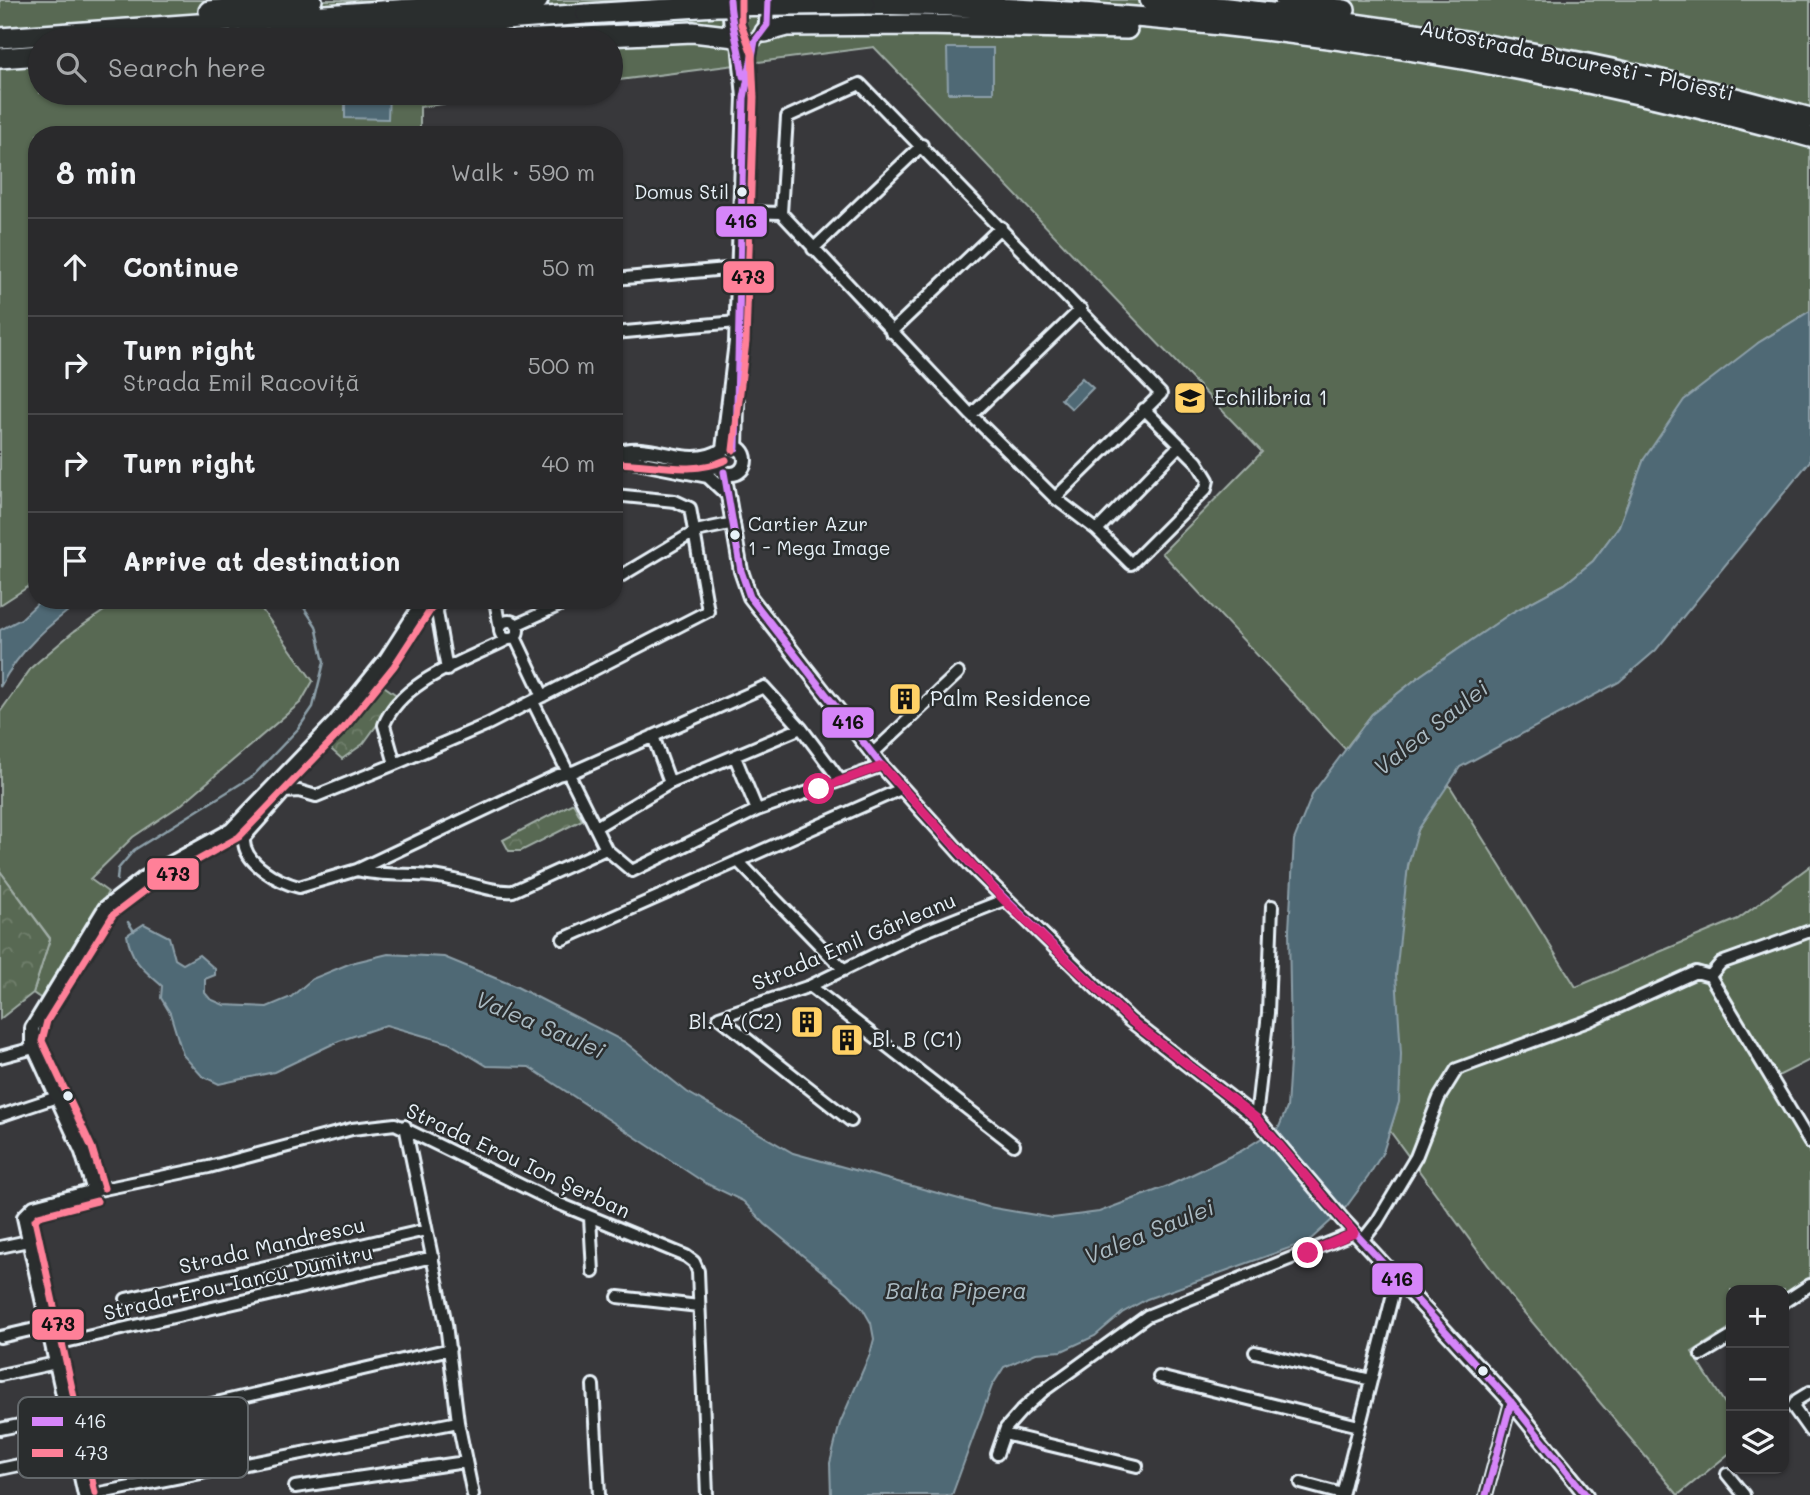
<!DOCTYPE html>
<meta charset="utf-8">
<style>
:root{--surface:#2a2a2c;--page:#323234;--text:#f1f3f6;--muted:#a5a7a9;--line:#464648}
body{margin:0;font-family:Mali,sans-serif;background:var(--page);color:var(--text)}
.controls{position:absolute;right:21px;bottom:21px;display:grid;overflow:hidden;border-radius:14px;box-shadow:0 2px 5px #0004}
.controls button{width:63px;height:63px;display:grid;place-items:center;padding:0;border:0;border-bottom:2px solid var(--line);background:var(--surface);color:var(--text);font:35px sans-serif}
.stop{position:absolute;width:21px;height:21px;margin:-16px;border:5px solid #db2777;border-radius:50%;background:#fff}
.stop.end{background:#db2777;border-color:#fff;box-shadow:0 2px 7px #0008}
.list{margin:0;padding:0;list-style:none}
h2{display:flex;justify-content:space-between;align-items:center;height:91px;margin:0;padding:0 28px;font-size:30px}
h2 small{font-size:23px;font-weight:400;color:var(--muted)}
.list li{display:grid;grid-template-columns:46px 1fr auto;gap:21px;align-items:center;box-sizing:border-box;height:98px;padding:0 28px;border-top:2px solid var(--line)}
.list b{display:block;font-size:26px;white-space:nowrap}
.list p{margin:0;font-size:23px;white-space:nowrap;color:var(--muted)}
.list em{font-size:23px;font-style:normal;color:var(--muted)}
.icon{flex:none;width:38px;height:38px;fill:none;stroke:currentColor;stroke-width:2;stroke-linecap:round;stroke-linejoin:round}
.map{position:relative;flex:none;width:1810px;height:1495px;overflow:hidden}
.search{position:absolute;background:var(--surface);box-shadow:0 2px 5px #0004;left:28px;top:28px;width:595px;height:77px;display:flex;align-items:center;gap:18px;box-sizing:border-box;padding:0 24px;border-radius:38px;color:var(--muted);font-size:26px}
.panel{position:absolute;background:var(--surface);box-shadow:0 2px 5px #0004;left:28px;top:126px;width:595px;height:483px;border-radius:28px}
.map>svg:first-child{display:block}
.grass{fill:#586953;stroke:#a0ada6;stroke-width:2}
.park{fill:url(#park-crowns);stroke:#a0ada6;stroke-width:2}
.water{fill:#4f6974;stroke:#8c9fa9;stroke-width:2}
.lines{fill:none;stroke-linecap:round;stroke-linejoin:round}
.stream{stroke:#8c9fa9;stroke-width:2.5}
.minor-casing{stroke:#e8f1f8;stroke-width:16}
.tertiary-casing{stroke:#e8f1f8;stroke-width:18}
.motorway-casing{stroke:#e8f1f8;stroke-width:24}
.minor{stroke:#2a2d2e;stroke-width:10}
.tertiary{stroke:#2a2d2e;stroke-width:12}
.motorway{stroke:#2a2d2e;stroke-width:19}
.motorway-bridge-casing{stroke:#e8f1f8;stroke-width:24;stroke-linecap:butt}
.motorway-bridge{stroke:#2a2d2e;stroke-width:19}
.bus-1-casing{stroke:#2a2d2e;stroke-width:12}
.bus-2-casing{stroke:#2a2d2e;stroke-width:12}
.bus-1{stroke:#d685f9;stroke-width:7}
.bus-2{stroke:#ff8098;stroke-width:7}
.route{stroke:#db2777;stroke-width:9}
.bus-dot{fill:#e8f1f8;stroke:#2a2d2e;stroke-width:2.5}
.labels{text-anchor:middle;stroke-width:5;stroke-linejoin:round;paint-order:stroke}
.bus-label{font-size:19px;fill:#e8f1f8;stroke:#2a2d2e;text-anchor:end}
.street-label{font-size:21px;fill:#e8f1f8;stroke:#2a2d2e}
.poi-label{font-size:21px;fill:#e8f1f8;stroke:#2a2d2e;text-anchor:start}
.water-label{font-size:23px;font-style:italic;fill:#abbbc3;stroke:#2a2d2e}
.key{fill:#2a2d2e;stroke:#63686b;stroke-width:2}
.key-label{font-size:19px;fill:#e8f1f8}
.line-badge{stroke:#2a2d2e;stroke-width:2.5}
.pale-badge-label{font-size:19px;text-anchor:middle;font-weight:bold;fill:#111}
</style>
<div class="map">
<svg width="1810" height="1495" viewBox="0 0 1810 1495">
<defs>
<pattern id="park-crowns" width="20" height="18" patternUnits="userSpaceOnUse" patternTransform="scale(1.75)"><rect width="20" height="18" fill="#586953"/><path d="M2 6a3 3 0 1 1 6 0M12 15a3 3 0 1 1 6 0" fill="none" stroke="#707f6c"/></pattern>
</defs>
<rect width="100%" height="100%" fill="#38383b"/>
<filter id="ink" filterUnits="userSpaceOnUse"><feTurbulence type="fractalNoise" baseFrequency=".0143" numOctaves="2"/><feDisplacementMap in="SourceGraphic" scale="14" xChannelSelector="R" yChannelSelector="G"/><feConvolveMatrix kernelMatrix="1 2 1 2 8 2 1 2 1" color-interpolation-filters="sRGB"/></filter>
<g filter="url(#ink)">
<path class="grass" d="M0,0H1810V311L1758,343L1644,459L1619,526L1593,561L1565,584L1511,613L1421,675L1372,714L1345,749L1162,553L1262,452L874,47L611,81V40H40V93H525L420,107V135H37V581L0,605Z
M120,600H214L218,605L226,600H255L313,681L301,702L182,804L133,837L90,879L108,892L46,1002L33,993L50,938L0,871V712L32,667L73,632Z
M1448,783L1576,987L1738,919L1810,866V1060L1770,1080L1810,1150V1279L1784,1295V1290H1731V1327L1692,1352L1731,1413V1452L1678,1495L1516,1303L1390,1131C1407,1079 1396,1030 1396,977C1396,946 1406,854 1419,828C1427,813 1438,798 1448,783Z"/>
<path class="park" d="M378,682L398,696L363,744L342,759L324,743Z
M573,803L582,820L521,851H509L503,840Z
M0,871L50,939L33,993L0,1019Z"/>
<path class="water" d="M947,48H993V93H948Z
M345,93H389L388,119L345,118Z
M1810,311V461L1656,650L1619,682L1460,767L1418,830L1408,865L1396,975L1401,1054L1399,1102L1383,1152L1368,1177L1346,1207L1309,1241L1147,1299L1122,1313L1095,1336L1062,1351L1036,1353L1004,1367L992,1386L952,1495H831L830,1463L840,1423L870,1354L874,1339L871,1323L863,1309L848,1293L765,1224L743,1201L705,1183L529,1067L487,1066L449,1043L386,1025L339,1041L274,1072L219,1084L202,1076L183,1055L170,1013L161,998L162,986C143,969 131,961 127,935L144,924L169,937L175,959L183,964L199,955L215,969V975L205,979V993L210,999L224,1005L267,1007L291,997L312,979L351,963L388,954L444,957L517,987L625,1042L687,1092L793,1153L988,1207L1053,1218L1099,1212L1168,1186L1241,1151L1279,1127L1287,1108L1291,1046L1289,930L1294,840L1313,793L1372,714L1421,675L1511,613L1565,584L1593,561L1619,526L1644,459L1684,400L1758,343Z
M1082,378L1093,388L1072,409L1061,399Z
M41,600H83C49,624 20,649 0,687V630L21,619Z"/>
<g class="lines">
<path class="stream" d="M117,880L118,869L134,850L253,776L298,729L313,707L324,662L316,626L299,600
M128,922L134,931"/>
<defs>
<path id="minor" d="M739,212L781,213L971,415L1055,498L1097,530L1131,564L1206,489L1208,480L1197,462L1144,409
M781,213L787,117L860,84L1161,394L1055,498
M813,249L922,145
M614,279L738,268
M891,332L1001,227
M614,333L737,322
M971,415L1081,309
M614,495L675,501L690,508L708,611L488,724L395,764L316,796L299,791L285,792L244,838C242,863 279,882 299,887L357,870L558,775L575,771L764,687L801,728L840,780
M1097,530L1179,446
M614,580L696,531L734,523
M439,600L437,612L447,670
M495,600L500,629
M500 630a9 9 0 1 1 18 0a9 9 0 1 1-18 0Z
M516,625L571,600
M515,637L543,696
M533,702L606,849L632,871L757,810L882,766
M653,736L670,783
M872,754L958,673
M735,757L757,810
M395,764L384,725C401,680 468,660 508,639
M596,827L670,783L801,728
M738,861L844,970
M357,870C383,877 412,873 439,877C462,880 493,893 513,891L606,849
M563,939L901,789
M1710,976L1721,963L1810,931
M810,986L1014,1145
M0,1057L34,1048
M0,1116L57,1097
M1256,1118L1268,1013L1272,906
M851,1121L719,1017L810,986L915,935L1004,900
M405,1126L446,1324L458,1422L473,1495
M94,1191L209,1167L352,1129L395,1124L555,1202L686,1256L694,1262L698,1271L707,1495
M590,1217L593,1272
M1362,1241L1377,1222L1416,1157L1439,1098L1457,1069L1588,1021L1696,972L1710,976L1810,1143
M0,1247L28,1241
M618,1297L699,1306
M126,1299L426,1230
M1784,1302L1810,1285
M0,1337L48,1326
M52,1345L433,1257
M1255,1352L1371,1380
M1701,1355L1731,1337
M0,1375L56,1363
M1159,1377L1359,1426
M593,1385L599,1495
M1810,1392L1797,1400L1793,1407L1810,1431
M0,1429L68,1415
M1004,1434L1137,1466
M73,1436L450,1349
M997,1454L1006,1428L1022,1410L1043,1391L1147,1316L1354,1233
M0,1469L76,1453
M1727,1474L1744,1495
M1301,1483L1342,1494
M295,1487L465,1462
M90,1495L458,1422
M1342,1495L1397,1278
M1486,1495L1511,1402"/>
<path id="tertiary" d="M730,1C730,18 727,41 750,43L765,32L768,0
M717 460a14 14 0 1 1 28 0a14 14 0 1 1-28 0Z
M736,448L737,401
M723,449L736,342L744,98L739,41
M617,453L622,459L708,476L727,494
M617,453C651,440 688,472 722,450
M692,465L719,467
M724,472L741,571L750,597L882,766L972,866L1130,1020L1256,1118L1343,1220L1511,1402L1586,1495
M85,1495L24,1217L34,1207L94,1191L82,1152L32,1043V1028L105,908L144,878L231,830L335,722L386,659L424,600"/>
<path id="motorway" d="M1150,0C1372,21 1595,57 1810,118
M1285,0L1345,10
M865,4C1185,8 1502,52 1810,137
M209,11L312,0
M765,32L787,26L922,25L1127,29
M0,38L538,0
M245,40L586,14
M515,40L693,32L735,37
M0,58L40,55"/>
</defs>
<use href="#minor" class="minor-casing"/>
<use href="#tertiary" class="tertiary-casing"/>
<use href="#motorway" class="motorway-casing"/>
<use href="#minor" class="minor"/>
<use href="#tertiary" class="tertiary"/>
<use href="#motorway" class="motorway"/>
<defs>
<path id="motorway-bridge" d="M586,14L717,6L865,4"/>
</defs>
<use href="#motorway-bridge" class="motorway-bridge-casing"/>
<use href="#motorway-bridge" class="motorway-bridge"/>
<defs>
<path id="bus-1" d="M730,0C731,27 740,49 743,76
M736,448L744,98L755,41L767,25L768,0
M724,472L741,571L750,597L882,766L972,866L1130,1020L1256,1118L1343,1220L1511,1402L1586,1495
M1486,1495L1511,1402"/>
<path id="bus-2" d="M733,450L746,342L754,98L752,54L741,24V0
M614,463C653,463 690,476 726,460
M104,1188L92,1148L42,1041L47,1021L113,915L150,887L239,837L343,729L394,666L433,606
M95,1493L35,1220L39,1216L97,1201"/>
</defs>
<use href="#bus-1" class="bus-1-casing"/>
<use href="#bus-2" class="bus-2-casing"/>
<use href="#bus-1" class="bus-1"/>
<use href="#bus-2" class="bus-2"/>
</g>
</g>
<g class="lines" filter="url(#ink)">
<path class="route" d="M819,789L882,766L1004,900L1130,1020L1256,1118L1354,1233L1308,1253"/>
</g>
<defs>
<symbol id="school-square" viewBox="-11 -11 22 22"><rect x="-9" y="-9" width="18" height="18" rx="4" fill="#ffd166" stroke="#2a2d2e"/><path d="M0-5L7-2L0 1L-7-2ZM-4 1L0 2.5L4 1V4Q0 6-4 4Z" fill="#111"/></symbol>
<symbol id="building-square" viewBox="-11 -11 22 22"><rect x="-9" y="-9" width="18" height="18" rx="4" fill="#ffd166" stroke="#2a2d2e"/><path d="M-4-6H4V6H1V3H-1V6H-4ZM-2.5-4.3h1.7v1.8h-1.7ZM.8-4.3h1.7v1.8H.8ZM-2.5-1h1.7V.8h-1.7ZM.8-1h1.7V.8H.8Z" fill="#111"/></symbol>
</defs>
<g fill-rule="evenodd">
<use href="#school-square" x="1171" y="379" width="38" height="38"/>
<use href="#building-square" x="886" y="680" width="38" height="38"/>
<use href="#building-square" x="788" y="1003" width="38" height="38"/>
<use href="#building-square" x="828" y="1021" width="38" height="38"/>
</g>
<g class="bus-dot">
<circle cx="742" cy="192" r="6"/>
<circle cx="735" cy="535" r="6"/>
<circle cx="68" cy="1096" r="6"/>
<circle cx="1483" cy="1371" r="6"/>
</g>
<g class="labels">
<g class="bus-label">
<text x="729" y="199">Domus Stil</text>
<text x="748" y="531" text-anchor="start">Cartier Azur<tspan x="748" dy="24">1 - Mega Image</tspan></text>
</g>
<g class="street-label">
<text transform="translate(1577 61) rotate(12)" y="7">Autostrada Bucuresti - Ploiesti</text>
<text transform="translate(854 942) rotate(-23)" y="7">Strada Emil Gârleanu</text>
<text transform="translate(518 1161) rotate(25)" y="7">Strada Erou Ion Șerban</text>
<text transform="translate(272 1246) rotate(-13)" y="7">Strada Mandrescu</text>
<text transform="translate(238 1283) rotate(-13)" y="7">Strada Erou Iancu Dumitru</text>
</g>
<g class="poi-label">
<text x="1214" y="405">Echilibria 1</text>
<text x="930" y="706">Palm Residence</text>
<text x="782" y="1029" text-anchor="end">Bl. A (C2)</text>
<text x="872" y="1047">Bl. B (C1)</text>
</g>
<g class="water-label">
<text transform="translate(1431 728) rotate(-38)" y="8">Valea Saulei</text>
<text transform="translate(540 1025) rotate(23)" y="8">Valea Saulei</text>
<text transform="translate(1149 1232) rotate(-22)" y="8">Valea Saulei</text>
<text x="956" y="1299">Balta Pipera</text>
</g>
</g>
<rect x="18" y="1397" width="230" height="81" rx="10" class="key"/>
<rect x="32" y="1417" width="31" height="9" fill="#d685f9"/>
<rect x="32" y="1449" width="31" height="8" fill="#ff8098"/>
<g class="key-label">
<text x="75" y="1428">416</text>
<text x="75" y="1460">473</text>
</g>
<g class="line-badge">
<rect x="715" y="205" width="53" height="33" rx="7" fill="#d685f9"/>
<rect x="722" y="260" width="53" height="34" rx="7" fill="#ff8098"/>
<rect x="821" y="706" width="54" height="33" rx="7" fill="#d685f9"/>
<rect x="146" y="857" width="54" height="34" rx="7" fill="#ff8098"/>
<rect x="1371" y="1262" width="53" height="34" rx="7" fill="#d685f9"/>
<rect x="31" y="1308" width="54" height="33" rx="7" fill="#ff8098"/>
</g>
<g class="pale-badge-label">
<text x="741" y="228">416</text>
<text x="748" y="284">473</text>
<text x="848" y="729">416</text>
<text x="173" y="881">473</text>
<text x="1397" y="1286">416</text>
<text x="58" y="1331">473</text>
</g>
</svg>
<div class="controls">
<button>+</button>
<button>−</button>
<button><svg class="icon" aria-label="layers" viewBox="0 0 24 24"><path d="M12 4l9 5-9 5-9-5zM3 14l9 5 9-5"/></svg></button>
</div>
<div class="stop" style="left:819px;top:789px"></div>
<div class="stop end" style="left:1308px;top:1253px"></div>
<div class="search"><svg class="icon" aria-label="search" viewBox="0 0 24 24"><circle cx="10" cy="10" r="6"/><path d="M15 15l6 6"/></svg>Search here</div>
<section class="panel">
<h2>8 min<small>Walk · 590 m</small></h2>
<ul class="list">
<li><svg class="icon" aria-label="ahead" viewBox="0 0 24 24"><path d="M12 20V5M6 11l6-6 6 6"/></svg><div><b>Continue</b></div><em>50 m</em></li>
<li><svg class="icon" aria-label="right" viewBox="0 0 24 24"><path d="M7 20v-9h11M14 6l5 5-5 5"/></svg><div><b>Turn right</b><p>Strada Emil Racoviță</p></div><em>500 m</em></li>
<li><svg class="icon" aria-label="right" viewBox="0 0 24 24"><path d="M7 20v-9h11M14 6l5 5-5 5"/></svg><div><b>Turn right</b></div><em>40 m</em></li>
<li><svg class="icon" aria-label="arrive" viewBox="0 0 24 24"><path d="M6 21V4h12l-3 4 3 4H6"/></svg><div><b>Arrive at destination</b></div></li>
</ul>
</section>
</div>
